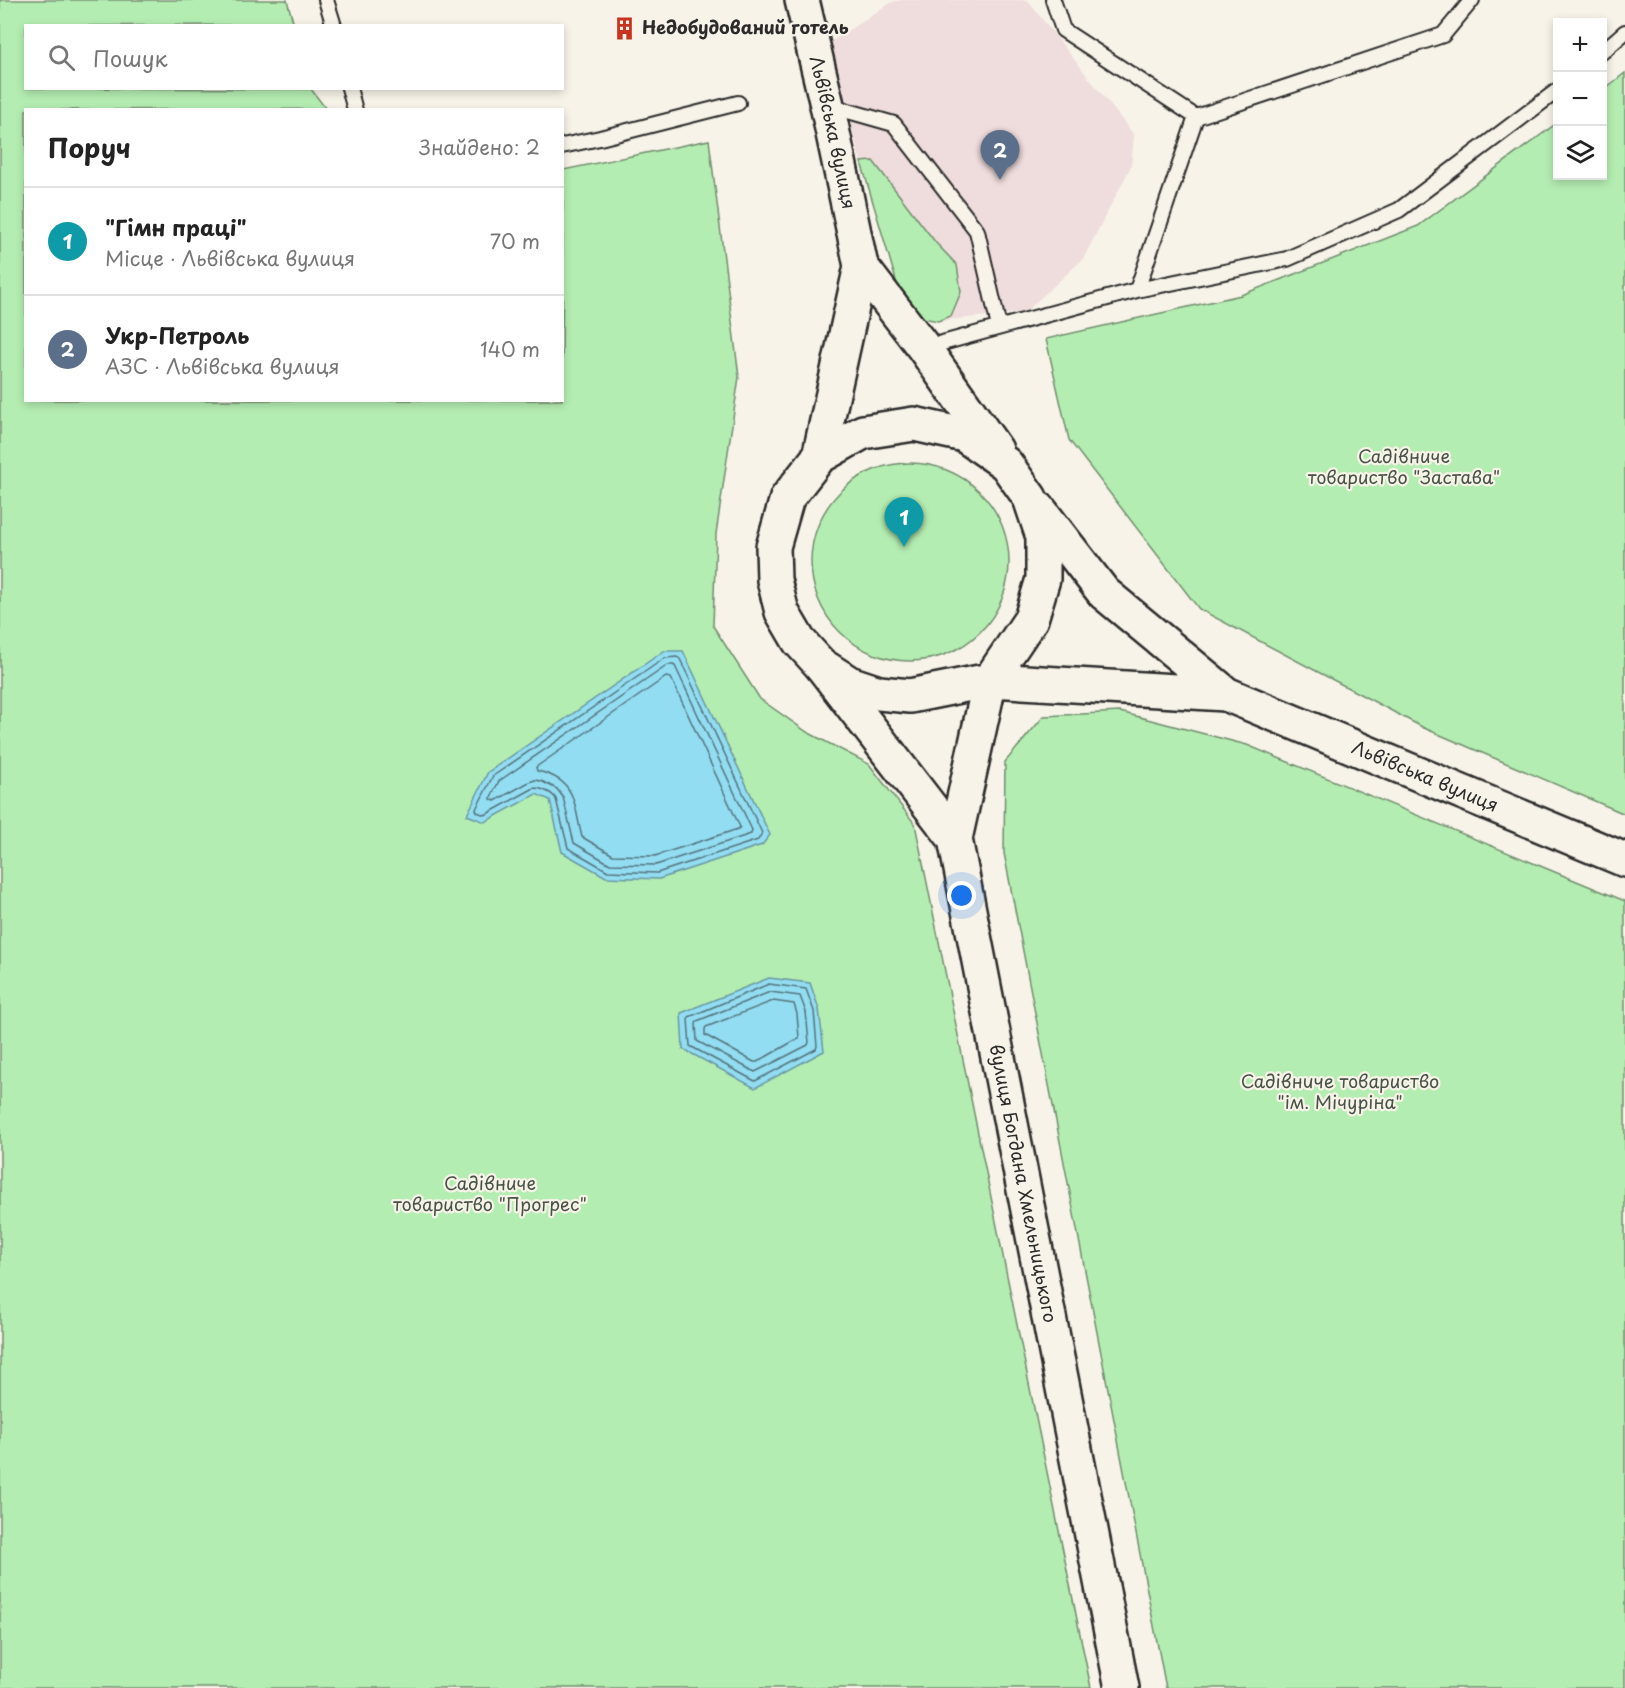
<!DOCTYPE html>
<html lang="uk">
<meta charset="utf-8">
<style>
:root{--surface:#fff;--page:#f2f2f2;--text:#222;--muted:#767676;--line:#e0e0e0;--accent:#c8321e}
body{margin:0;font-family:"Playpen Sans",sans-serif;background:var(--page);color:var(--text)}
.controls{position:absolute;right:18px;top:18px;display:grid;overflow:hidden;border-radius:0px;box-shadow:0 3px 9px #0003}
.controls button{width:54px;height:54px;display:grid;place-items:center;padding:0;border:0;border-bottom:2px solid var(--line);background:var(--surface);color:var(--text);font:30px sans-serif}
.you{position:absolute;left:962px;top:896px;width:21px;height:21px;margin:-15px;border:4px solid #fff;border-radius:50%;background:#1a73e8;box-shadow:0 0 0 9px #1a73e833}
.badge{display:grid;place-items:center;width:39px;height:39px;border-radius:50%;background:var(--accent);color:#fff;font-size:20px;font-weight:700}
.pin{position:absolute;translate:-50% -50px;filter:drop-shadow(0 2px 3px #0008)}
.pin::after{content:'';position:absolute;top:32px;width:21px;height:18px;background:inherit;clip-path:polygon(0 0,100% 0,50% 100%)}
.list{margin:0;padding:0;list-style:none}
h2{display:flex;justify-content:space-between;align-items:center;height:78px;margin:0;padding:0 24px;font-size:26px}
h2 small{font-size:20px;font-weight:400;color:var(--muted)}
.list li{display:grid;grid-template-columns:39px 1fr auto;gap:18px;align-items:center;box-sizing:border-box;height:108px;padding:0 24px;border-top:2px solid var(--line)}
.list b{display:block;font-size:22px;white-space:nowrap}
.list p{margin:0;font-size:20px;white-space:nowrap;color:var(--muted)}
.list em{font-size:20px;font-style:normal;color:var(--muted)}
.icon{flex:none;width:33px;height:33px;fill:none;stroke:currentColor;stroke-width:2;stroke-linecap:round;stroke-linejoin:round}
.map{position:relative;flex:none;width:1625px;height:1688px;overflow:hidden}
.search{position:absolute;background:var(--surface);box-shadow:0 3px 9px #0003;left:24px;top:24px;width:540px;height:66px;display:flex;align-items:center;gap:15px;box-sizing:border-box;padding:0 21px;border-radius:0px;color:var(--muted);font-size:22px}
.panel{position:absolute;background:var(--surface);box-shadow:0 3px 9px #0003;left:24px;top:108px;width:540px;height:294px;border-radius:0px}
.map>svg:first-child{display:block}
.built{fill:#efdcdc}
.green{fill:#b4edb1;stroke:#708c6e;stroke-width:1.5}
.water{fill:#92ddf2;stroke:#6996a2;stroke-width:1.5}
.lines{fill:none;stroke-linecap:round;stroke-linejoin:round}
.shore{stroke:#54727b;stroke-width:1.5}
.lane-casing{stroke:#2b2b2b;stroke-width:18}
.secondary-casing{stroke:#2b2b2b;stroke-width:38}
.primary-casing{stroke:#2b2b2b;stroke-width:38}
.lane{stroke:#f7f3e8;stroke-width:14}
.secondary{stroke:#f7f3e8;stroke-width:33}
.primary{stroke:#f7f3e8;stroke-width:33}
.labels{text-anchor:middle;stroke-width:4.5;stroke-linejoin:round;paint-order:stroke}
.poi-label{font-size:18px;font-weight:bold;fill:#2b2b2b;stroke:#f7f3e8;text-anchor:start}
.street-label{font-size:18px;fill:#2b2b2b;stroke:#f7f3e8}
.park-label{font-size:18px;fill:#465246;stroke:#f7f3e8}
</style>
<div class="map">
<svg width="1625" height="1688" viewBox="0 0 1625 1688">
<rect width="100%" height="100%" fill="#f7f3e8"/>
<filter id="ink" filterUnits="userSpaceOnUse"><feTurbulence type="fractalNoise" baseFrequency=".0167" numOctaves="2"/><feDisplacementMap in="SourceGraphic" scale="12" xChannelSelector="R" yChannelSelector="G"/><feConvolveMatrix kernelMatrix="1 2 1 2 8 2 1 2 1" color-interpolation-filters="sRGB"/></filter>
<g filter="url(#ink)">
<path class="built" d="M902,0H1027L1134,135L1131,166L1083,259L1025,312L938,321L898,287L861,162L829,43L892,2Z"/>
<path class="green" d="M0,0H287L294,25L26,26V88L311,89L326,109L26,110V400H562L563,170L709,140L739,377L716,534L713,626L760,699L807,732L869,764L915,824L1091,1688H0Z
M1625,73V814L1424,728L1199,609L1069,440L1046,339L1241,295L1418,226L1557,123L1558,176H1602L1603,90Z
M873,161L936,243L957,265L961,292L951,316L938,321L913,316L898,287L861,162Z
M811 562a99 99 0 1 1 198 0a99 99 0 1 1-198 0Z
M1120,712L1247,745L1625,901V1688H1166L1004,853L1005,762L1044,716Z"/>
<path class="water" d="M664,651H683L770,835L762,845L659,879L606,877L562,852L550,800L536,794L485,822L467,815L488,772Z
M769,978L810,983L819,1009L824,1051L755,1088L683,1049L681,1013Z"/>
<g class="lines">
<path class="shore" d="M677,657L680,659L762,833L758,840L657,873L608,871L568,848L556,799C553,793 541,788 534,788L485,815L477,812L476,809L493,776L665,658Z
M668,665H673L675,666L752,830L751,834L656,865L610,864L574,843L563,797L557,789L541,781L535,780L529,782L495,801L491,799V797L499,781Z
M666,677L671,678L740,827L738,829L655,856L613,855L582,837C573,803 578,780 537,771L536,767Z
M769,984L806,989L814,1011L817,1046L816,1049L755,1081L690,1046L688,1019L689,1017Z
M770,992L800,996L806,1012L809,1042L808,1045L755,1072L697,1041L696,1024L697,1021Z
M773,1001L794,1004L797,1014L799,1038L757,1062H754L705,1035V1029L706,1027Z"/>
<defs>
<path id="lane" d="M326,0L334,26
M1053,0L1063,30L1196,117L1137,290
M1602,52L1625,32
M349,88L355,110
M827,105L894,124L977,231L999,327
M1196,117L1443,35L1472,0
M562,146L600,138L738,103
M924,348L1137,290L1287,259L1399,210L1558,90"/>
<g id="secondary">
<path d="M821,665L955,839"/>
<path id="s1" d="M990,680L955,839L1122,1688"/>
</g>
<g id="primary">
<path id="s2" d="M802,0L827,105L861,266L819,457"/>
<path d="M861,266L924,348L996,450"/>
<path id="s3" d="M1039,509L1104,593L1226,694L1625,860"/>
<path d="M990,680L1031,619L1043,579V537L1030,498L1006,464L964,435L914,424L863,432L819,457L787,498L773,547L774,580L782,612L799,641L821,665L849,683L879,693L910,696L990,680L1226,694"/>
</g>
</defs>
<use href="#lane" class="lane-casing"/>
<use href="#secondary" class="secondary-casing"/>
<use href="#primary" class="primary-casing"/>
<use href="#lane" class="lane"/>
<use href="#secondary" class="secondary"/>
<use href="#primary" class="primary"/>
</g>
</g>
<defs>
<symbol id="building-bare" viewBox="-9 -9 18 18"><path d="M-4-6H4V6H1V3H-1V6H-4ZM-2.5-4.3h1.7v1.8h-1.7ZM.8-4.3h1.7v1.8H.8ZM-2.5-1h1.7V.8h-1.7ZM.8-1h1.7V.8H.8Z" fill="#c8321e" stroke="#f7f3e8" stroke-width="2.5" paint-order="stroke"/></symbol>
</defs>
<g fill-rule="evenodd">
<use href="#building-bare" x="608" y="12" width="33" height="33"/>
</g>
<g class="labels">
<g class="poi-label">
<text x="642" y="34">Недобудований готель</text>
</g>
<g class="street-label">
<text dy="6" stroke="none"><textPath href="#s2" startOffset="136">Львівська вулиця</textPath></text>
<text dy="6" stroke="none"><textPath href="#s3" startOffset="480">Львівська вулиця</textPath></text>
<text dy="6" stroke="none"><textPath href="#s1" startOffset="514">вулиця Богдана Хмельницького</textPath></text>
</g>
<g class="park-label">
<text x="1404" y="463">Садівниче<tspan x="1404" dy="21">товариство "Застава"</tspan></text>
<text x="1340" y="1088">Садівниче товариство<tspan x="1340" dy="21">"ім. Мічуріна"</tspan></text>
<text x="490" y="1190">Садівниче<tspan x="490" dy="21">товариство "Прогрес"</tspan></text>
</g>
</g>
</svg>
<div class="controls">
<button>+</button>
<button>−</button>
<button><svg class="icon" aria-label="layers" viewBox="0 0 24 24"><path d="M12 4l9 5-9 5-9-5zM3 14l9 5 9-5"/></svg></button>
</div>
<div class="you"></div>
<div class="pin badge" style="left:904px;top:547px;background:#0f9aa8">1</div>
<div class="pin badge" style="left:1000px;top:180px;background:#5c6f8a">2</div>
<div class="search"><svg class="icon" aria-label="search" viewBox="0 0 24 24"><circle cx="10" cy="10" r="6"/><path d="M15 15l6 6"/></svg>Пошук</div>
<section class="panel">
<h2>Поруч<small>Знайдено: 2</small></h2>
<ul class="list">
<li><span class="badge" style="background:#0f9aa8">1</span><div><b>&quot;Гімн праці&quot;</b><p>Місце · Львівська вулиця</p></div><em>70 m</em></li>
<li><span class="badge" style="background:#5c6f8a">2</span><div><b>Укр-Петроль</b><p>АЗС · Львівська вулиця</p></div><em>140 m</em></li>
</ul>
</section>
</div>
